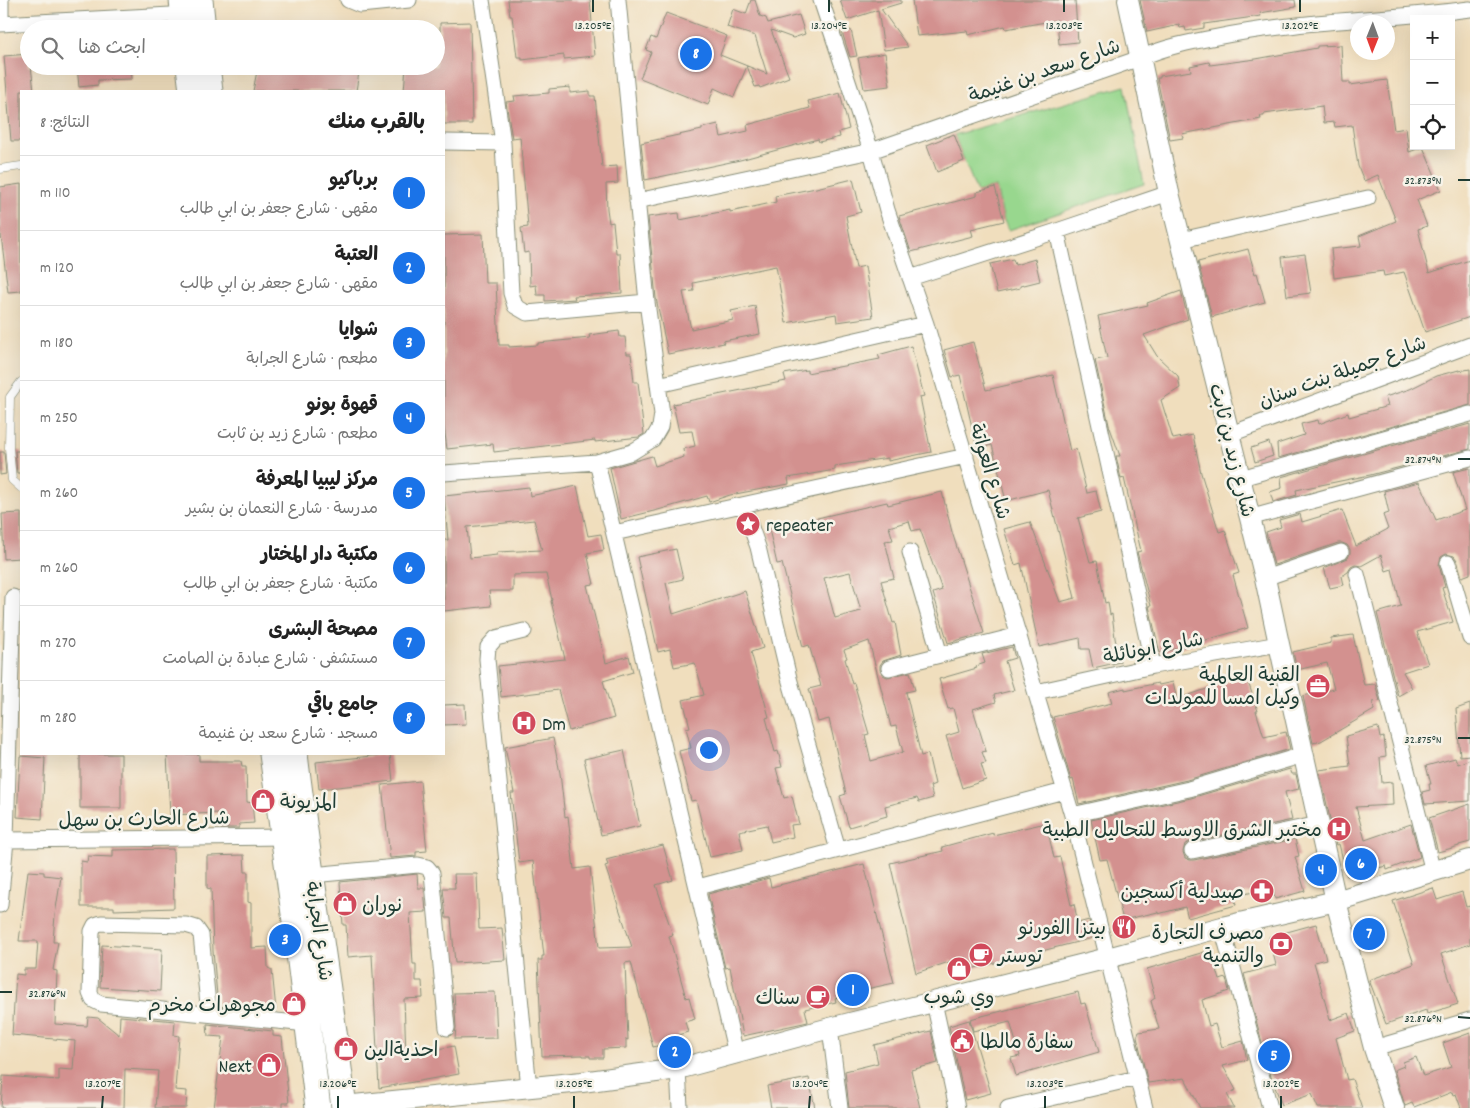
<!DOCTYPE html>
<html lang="ar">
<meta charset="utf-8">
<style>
:root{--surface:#fff;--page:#f6f6f6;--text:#222;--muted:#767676;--line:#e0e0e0;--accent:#1a73e8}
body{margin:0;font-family:Dekko,"Playpen Sans Arabic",sans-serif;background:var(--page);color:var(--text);direction:rtl}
.controls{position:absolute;right:15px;top:15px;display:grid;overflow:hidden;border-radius:0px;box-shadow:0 5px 20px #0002}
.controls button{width:45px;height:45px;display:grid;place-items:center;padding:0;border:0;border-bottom:1px solid var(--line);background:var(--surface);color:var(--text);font:25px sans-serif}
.compass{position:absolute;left:1350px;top:15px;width:45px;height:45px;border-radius:50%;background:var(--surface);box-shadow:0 5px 20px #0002;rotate:181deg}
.you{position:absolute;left:708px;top:749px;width:18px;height:18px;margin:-12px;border:4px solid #fff;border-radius:50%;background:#1a73e8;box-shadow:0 0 0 8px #1a73e833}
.badge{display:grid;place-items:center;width:32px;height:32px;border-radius:50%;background:var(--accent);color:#fff;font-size:16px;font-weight:700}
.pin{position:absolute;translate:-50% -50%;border:2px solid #fff;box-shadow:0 1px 5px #0006}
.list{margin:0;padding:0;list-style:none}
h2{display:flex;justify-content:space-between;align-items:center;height:65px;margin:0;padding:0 20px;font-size:21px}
h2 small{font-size:16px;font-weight:400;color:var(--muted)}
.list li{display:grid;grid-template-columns:32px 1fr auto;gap:15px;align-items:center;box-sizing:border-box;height:75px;padding:0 20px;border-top:1px solid var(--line)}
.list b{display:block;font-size:19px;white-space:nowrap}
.list p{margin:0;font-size:16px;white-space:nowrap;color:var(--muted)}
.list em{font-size:16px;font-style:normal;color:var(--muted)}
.icon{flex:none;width:28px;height:28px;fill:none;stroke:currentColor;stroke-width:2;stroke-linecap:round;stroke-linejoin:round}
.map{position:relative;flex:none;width:1470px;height:1108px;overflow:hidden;direction:ltr}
.search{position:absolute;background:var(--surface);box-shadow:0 5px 20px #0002;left:20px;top:20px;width:425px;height:55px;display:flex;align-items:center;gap:12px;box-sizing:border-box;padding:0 18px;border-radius:28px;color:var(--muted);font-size:19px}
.panel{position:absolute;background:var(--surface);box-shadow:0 5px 20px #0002;left:20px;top:90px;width:425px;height:665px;border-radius:0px;direction:rtl}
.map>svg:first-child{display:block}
.green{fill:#98d78e;stroke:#5c8a61}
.building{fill:#d3918f;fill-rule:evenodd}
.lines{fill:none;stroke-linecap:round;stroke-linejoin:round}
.service-casing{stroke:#888e78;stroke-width:9}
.minor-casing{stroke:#888e78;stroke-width:17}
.tertiary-casing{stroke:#888e78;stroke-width:22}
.primary-casing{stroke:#888e78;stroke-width:27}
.service{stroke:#fff;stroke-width:8}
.minor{stroke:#fff;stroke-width:15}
.tertiary{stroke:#fff;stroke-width:20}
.primary{stroke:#fff;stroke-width:25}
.ticks{fill:none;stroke:#1f3d34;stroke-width:2}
.labels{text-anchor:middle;stroke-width:5;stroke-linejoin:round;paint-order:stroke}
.street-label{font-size:20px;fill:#1f3d34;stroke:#f7f3e8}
.poi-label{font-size:20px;fill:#1f3d34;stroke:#f7f3e8;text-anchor:end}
.ticks-label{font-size:12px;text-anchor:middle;fill:#1f3d34;stroke:#f7f3e8;stroke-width:5;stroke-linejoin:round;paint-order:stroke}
</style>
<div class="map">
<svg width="1470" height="1108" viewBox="0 0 1470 1108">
<rect width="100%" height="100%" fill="#f7f3e8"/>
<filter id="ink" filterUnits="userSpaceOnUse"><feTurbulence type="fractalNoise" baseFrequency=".02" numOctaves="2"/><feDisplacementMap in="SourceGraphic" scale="10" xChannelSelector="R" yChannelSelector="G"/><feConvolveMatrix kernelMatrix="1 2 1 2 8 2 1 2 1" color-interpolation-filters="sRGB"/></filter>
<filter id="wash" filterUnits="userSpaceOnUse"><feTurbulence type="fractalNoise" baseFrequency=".0096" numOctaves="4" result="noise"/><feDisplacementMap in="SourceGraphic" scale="20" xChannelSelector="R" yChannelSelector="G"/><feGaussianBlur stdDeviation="1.12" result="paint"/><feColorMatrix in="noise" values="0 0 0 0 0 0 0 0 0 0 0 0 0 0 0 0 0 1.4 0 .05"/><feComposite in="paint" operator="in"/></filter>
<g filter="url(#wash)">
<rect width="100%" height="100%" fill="#f0debd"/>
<path class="green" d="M1125,86L1144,184L1009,230L1004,221L996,187L977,192L954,135Z"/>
<g id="blocks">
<path class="building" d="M508,0H590L595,56L564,59V55L522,60V57H517L512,16H510Z
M751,0H755L760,16L766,18L768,23L799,15L805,34L793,38L771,30L789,77L760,88L759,86L755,87L747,66L734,97L714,88L708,105L640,78L651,52L646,50L651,37L656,39L666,13L727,36L720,55L767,74L755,36L727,27L733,9L746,14Z
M840,0H901V3L881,9L908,47L884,50L878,10L847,20Z
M912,0H1075L1078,42L1059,44L1057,20L1006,29L1005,26L968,35L967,31L917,36Z
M1140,0H1295L1296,7L1260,13L1261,16L1204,24V28L1186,31L1185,27L1180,28L1179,25L1147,32Z
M470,22L472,124H444V91H404L406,66H436V38H440V23Z
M851,30L857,56L850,57L842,32Z
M1341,45L1343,82H1350V85L1387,80L1394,130L1406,128L1409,152L1423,147L1441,190L1417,200L1427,226L1418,229L1429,273L1470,260V317L1425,332L1404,272L1384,276L1383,271L1334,278L1331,249L1361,246L1359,236L1396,221L1378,175L1364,181L1358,166L1352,125L1335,127L1334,122L1324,123L1322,106L1264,114V116H1260L1261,119L1182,134L1183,138L1170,140L1157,78H1160V76L1191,71L1190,66L1209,62L1210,65L1256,59L1317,48V46Z
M885,53L890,86L864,89L858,58Z
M29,54V66H31L34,91H21V141H11L4,56Z
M77,66H131L132,79L98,80V85L79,87Z
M258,66H309L310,70L340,76V66H360L356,91H253Z
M570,87V93L590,91V96H595L602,167L617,166L618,183L606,184L607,209L609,223L613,222L616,253H620L622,293L574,296L575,299L545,301V295H537L536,285L530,286L529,252L524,253L521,228L528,227L520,137L512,138L506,102L515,101L514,96L549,93V89Z
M840,93L849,129L839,132L840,137L819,142L818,139L740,160L645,180L641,143L702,130V128L718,124L721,137L748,131L747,125L810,108L808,101Z
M954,134L964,161L937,172L927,145Z
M853,179L861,212L846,216L856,268L865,266L873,317L837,322L836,314L786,323L776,266L693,283L694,291L683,292L691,329L733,320L731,311L755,306L760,334L723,341L724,343L668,354L656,298L648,217L679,213L680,220L730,210V212L776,202L775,196L816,188Z
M21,184V291L8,292L1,235H0V187Z
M995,187L1004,221L971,229L973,236L911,252L899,216L977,196V192Z
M483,234L485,283H496L499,345H509V347L538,345V343L590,338L589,335L619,331L620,337H625L627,354H631L634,382H638L644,434L639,437L595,442V440L494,452L493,444L447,449L444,426V235Z
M1248,249L1255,274L1257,273L1265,302L1212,317L1198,262Z
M1305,254L1311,293L1287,296L1282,257Z
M1013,259L1015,265L1035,259L1040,281L1020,286V288L997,293L990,264Z
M1181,291L1188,319L1144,335L1157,356L1178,376L1180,388L1161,400L1173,439L1193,435L1201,473L1219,532L1225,530L1239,573L1233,575L1248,628L1160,653L1149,606H1151L1137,552L1141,551L1124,478L1121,479L1116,456H1120L1109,425L1095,360L1107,358L1098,316L1148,305L1147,303Z
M973,342L986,390L1053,375L1070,451L1076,449L1087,493L1096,491L1101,512L1078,518L1090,562L1097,561L1105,603L1108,602L1110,615L1112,614L1115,638L1120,662L1093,668L1089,649H1081L1080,638L1039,647L1021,563L1015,565L1004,529L1030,522L1060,602L1075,598L1048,490L1006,501L992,445L977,449L960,375L952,377L944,350Z
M911,346L924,396L920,397L931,452L888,461V458L835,466V470L788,478L789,484L730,495L709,502L707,496L658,510L621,519L610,468L652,456L655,466L684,457L683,449L695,446L692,431L679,432L673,404L786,381L784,374L807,370V373L880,359L878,355Z
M1470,369V405L1278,458L1277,444L1304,435L1301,424L1318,420L1319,424L1348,413L1349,417L1388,406L1385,397L1410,389L1436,376L1459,370V371Z
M1470,424V449L1370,475L1296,490L1297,495L1273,502L1270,492L1282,488L1281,477Z
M1269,442L1273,456L1255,462L1251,448Z
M15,451H21V473H17Z
M0,452H4L6,474L0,475Z
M1470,468V574L1462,577L1457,560L1454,556L1446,554L1441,557L1439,565L1445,587L1442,588L1453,622L1417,632L1428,664L1403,672L1412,688L1398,696L1377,613L1401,606L1392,569L1386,571L1381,555L1361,566L1355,565L1351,567L1348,572L1342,576L1344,585L1330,588L1324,568L1348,558L1350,553V549L1347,545L1342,543H1338L1274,565L1266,532L1281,527L1279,520L1300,514L1302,522L1342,510L1356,546L1388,529L1383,515L1389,513L1384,491L1419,482L1436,520L1465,510L1453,472Z
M577,486L588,536L601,534L604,550L587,553L594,584L587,585L606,663L629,656L633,672L603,681L614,718L569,731L558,690L501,697L498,666L565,659L551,601L552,600L546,574L513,575V591H489L491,606L444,611V540H448L444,496L529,487L530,496ZM534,520L542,550L497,552V555L470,558L467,527Z
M942,492L952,532L984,633L948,643L933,593L942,590L920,529L912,531L909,521L889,527L893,540L885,541L894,578L881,581L893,623L895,622L901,655L883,661L880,665V670L883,675L887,677L910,672L915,690L906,692L921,756L928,754L935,784L930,786L933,798L919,802L917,798L885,806L887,816L849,827L840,796L846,794L829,719L818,722L809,689L821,686L809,645L803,647L782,563L777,564L769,529L887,502L888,505ZM850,572L861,611L835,618L824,578ZM869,641L891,727L896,726L903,752L871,761L865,735L869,734L854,683L852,684L845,659L847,658L844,650Z
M21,513V558L4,559L2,514Z
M676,549L683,579L666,583L673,614L745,591L763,648L751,652L769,717L766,718L775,752L778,751L782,767L776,768L784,798L792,796L799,824L791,825L793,837L771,842L767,825L739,831L743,850L710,857L696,800L691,801L679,751L691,748L686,728L690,727L683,700L704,695L695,663L674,667L670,649L658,652L637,557Z
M1353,635L1364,685L1375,684L1380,701L1373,702L1374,710L1321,741L1313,743L1303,696L1334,689L1327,663L1297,670L1293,652L1331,643V638Z
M1012,647L1015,658L1005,661L1014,690L994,695L996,702L973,709L986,751L982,752L986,763L981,764L986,780L962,788L946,736L959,732L953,708L948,709L939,679L977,668L976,666L985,663L982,654Z
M1246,676L1258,711H1256L1264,737L1286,732L1290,749L1187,780L1079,804L1073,779L1071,780L1053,717L1112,703L1109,692L1125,688V690L1158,683L1159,685L1173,682L1177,699Z
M465,704L466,724L444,725V705Z
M1470,704V755L1460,756L1456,709Z
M1378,727L1380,738L1384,737L1386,756L1380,757L1382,783L1392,782L1393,805L1356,807L1365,840L1411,824L1420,857L1387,870L1386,866L1347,876L1339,844L1336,845L1319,770L1350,766L1346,736Z
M553,738L560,773L565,817L568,816L574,869L590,867L599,948L632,947L605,866L608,865L606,860L663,845L673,880L656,885L673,935L669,936L686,998L689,997L695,1019L685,1022L688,1032L678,1035L680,1040L653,1047L631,962L625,963L628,1040L626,1039V1048L603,1049V1058H590V1056H583V1055L542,1056L538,960H542V956H544L533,861L519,863L511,793H514L505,747Z
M624,750L640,826L601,835L584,759Z
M80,754H121V808H80Z
M167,754H199V761H241L242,766H246L247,802L252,803L254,823L239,824V828H220V813L170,815Z
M390,754L393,781L319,789L316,762Z
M20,756L45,758L42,819L17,817Z
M1455,758L1458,764L1470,759V801L1425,804L1422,792L1430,790L1429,784H1431L1426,766Z
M1290,769L1292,774H1296L1299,789L1285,792L1292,820L1190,842L1185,844L1183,852L1185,858L1190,860H1194L1295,839L1299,856L1295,857L1305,891L1275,899L1273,888L1234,896L1236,905L1188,918L1185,907L1158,914V912L1123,920L1107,859L1100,860L1091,820L1191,798Z
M420,781L427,851L416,852V856L390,858L382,785Z
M1470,804V842L1459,845V846L1438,852L1429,818Z
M1046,823L1054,858L1060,857L1071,905L1074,904L1078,923L1089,920L1093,938L955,973L952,961L916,973L890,863L943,851L942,847L986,835L993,833V835Z
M173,849L174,908L114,910V907H81V861L87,862L88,856L113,857V850Z
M244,855L245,872H248V902L251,903V948L267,947L268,968L272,970L276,1010L273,1011L218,1006L213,951L211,889L207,888V856Z
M864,864L894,983L839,995V997L835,998L836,1002L805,1009L808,1022L743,1036L730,967L725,968L708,894L769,878L771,887Z
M28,871L44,872V875L61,877L55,915L53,942H58L53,970L57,971L55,1024L87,1026L88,1017L98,1018L119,1035L120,1016L175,1021L174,1035L179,1036L175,1090L187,1091L186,1108H155L158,1071L125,1069L124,1108H1L3,1076L59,1080V1069L73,1070L75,1041L12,1035L16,974L24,975V969H36L38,941H19Z
M417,874L418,888H424L426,912L410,913L413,964H416V981H422L423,998L404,999L406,1055L454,1046L459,1074L379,1088L372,955L348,957L346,925H343L340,882Z
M454,874H477L479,929L502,928L505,960L455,963L451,918H446L443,888H455Z
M1433,888L1437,900L1462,892L1466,907L1470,906V944L1441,954L1458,1004L1427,1014L1426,1010L1386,1024L1369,980L1414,964L1393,901Z
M1316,924L1326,959L1314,962L1330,1020L1349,1013L1355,1031L1336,1038L1347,1080L1352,1079L1362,1108H1318L1312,1094L1282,1105L1271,1077L1244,974L1276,965L1269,937Z
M102,945L162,949L160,991L100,987Z
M1211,950L1220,980L1226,978L1229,991L1202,1000L1209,1026L1215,1024L1222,1047L1243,1041L1247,1060L1223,1066L1236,1090L1227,1094L1234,1108H1200L1185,1078L1148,1083L1137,1037L1139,1032L1159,1029L1151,1001L1155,998L1147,969Z
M495,992L497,1038L455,1039L456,1027L454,993Z
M1078,992L1081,1004L1085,1003L1099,1052L1016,1076L1011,1058L1020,1056L1010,1022L973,1031L970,1019Z
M969,1020L991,1093L965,1100L949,1026Z
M207,1024L273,1031V1036L282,1037L289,1103H283V1108H214L223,1037L208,1036Z
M931,1031L938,1063L911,1070L920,1108H849L845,1071L878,1063L874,1045Z
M1470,1033V1108H1461L1456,1094L1453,1095L1452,1092L1414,1107L1412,1103L1405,1106L1394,1070L1404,1066L1403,1062L1416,1057L1423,1076L1451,1067L1443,1043Z
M809,1078L815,1108H771L767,1086Z"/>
</g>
</g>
<g filter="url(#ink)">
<use href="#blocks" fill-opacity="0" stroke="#888e78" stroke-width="1"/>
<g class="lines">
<defs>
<path id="service" d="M0,169L21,166
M21,382L10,397L9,448L12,480L21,488"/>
<path id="minor" d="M1,0V24
M348,0L360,5L409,0
M482,0L503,143L511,293L515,306L527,313L647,302
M821,0L871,151L887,210L926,324L1072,815L1145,1108
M0,24L190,14
M444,142L503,143
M637,201L871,151L1140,58C1165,47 1190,42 1217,37C1300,20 1386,20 1470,9
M1057,231L1153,666
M1181,240L1368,198
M910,278L1057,231L1169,193
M658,385L926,324
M1228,435L1470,345
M597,462L736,1054
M444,473L597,462L632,452L653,439L660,427L662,414L647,302L618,0
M1241,478L1470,414
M743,505L758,547L789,678L838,850
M1249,518L1470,458
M614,533L966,456
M910,552L940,655
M1448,563L1470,638
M1357,574L1433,872
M1265,578L1341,552
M524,631L496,638L488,647L487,659L529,1088
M889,668L1019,635
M1036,692L1153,666L1279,644
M1072,815L1189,789L1303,755
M6,840L284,837
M1192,851L1319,824
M312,875L418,865L427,867L432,873L447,1028
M698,887L1064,791
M0,905L6,840L13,597
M1222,927L1270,1108
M934,1002L957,1108
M209,1014L201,935L196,928L186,925L101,923L95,925L92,931L90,993L93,1000L101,1004L308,1024
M830,1028L840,1108
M1374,1048L1470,1020
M678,1069L680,1108
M1008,1108L1137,1078"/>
<path id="tertiary" d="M1128,0L1169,193L1265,578L1279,644L1336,901L1374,1048L1394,1108
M344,1106L582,1082L678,1069L830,1028L1108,958L1222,927L1336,901L1470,860"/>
<path id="primary" d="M182,0L185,29
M200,0L203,29
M189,66L192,91
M207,66L210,91
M272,754L295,921L318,1108
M295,754C309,872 330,990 344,1108"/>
</defs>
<use href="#service" class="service-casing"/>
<use href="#minor" class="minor-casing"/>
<use href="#tertiary" class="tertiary-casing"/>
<use href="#primary" class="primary-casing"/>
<use href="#service" class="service"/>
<use href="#minor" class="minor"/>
<use href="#tertiary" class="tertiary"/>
<use href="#primary" class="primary"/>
</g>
</g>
<path class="ticks" d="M593,12V0M829,12V0M1064,12V0M1300,12V0M1458,180H1470M1458,459H1470M1458,738H1470M0,992H12M1458,1017L1470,1018M102,1108L103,1096M338,1108V1096M574,1108V1096M809,1108L810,1096M1045,1108V1096M1281,1108V1096"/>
<defs>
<symbol id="sight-disc" viewBox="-11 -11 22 22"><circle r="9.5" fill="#d1495b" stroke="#f7f3e8"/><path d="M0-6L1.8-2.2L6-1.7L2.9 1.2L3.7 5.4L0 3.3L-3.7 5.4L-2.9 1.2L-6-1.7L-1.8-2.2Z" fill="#fff"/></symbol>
<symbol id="office-disc" viewBox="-11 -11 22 22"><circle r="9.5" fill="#d1495b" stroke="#f7f3e8"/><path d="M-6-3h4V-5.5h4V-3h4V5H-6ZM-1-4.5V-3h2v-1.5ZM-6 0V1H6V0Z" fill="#fff"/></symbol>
<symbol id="hospital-disc" viewBox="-11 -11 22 22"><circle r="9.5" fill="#d1495b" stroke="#f7f3e8"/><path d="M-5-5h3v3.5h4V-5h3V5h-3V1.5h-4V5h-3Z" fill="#fff"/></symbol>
<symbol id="shop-disc" viewBox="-11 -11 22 22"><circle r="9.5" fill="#d1495b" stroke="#f7f3e8"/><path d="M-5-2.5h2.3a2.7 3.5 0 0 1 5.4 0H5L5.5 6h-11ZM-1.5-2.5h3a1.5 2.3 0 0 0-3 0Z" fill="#fff"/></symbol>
<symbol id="pharmacy-disc" viewBox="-11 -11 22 22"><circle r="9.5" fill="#d1495b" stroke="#f7f3e8"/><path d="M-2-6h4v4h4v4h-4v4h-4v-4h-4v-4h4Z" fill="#fff"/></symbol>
<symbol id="restaurant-disc" viewBox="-11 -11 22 22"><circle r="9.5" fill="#d1495b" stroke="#f7f3e8"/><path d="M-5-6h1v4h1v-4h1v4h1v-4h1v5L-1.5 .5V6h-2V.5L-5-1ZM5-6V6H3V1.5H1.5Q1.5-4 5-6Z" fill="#fff"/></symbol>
<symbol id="bank-disc" viewBox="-11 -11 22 22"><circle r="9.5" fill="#d1495b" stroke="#f7f3e8"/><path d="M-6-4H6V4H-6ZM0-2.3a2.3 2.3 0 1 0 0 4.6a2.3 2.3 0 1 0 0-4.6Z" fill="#fff"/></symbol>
<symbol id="cafe-disc" viewBox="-11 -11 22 22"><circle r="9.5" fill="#d1495b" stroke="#f7f3e8"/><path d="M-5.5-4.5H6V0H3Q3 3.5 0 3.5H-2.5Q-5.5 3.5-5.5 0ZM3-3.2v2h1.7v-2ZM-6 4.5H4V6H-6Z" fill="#fff"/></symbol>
<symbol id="civic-disc" viewBox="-11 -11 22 22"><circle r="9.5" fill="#d1495b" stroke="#f7f3e8"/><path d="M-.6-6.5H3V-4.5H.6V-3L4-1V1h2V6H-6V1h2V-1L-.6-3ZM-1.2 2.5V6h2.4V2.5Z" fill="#fff"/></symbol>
</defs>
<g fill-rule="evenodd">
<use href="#sight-disc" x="734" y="510" width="28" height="28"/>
<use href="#office-disc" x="1304" y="672" width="28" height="28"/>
<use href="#hospital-disc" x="510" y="709" width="28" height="28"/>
<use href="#shop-disc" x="249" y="787" width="28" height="28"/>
<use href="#hospital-disc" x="1325" y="815" width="28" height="28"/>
<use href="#pharmacy-disc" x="1248" y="877" width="28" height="28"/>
<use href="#shop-disc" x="331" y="890" width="28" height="28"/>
<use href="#restaurant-disc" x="1110" y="913" width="28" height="28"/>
<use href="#bank-disc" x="1267" y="930" width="28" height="28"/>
<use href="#cafe-disc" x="967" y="941" width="28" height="28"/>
<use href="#shop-disc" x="945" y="955" width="28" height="28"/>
<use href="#cafe-disc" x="804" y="983" width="28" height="28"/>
<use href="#shop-disc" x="280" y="990" width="28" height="28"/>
<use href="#civic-disc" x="948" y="1027" width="28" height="28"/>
<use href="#shop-disc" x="332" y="1035" width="28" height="28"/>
<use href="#shop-disc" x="255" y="1051" width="28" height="28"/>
</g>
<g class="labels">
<g class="street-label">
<text transform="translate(1044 70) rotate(-19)" y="7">شارع سعد بن غنيمة</text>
<text transform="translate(1342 371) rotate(-20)" y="7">شارع جميلة بنت سنان</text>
<text transform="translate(1233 450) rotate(76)" y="7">شارع زيد بن ثابت</text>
<text transform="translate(991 471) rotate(73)" y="7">شارع العواتة</text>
<text transform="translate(1153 647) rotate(-11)" y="7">شارع ابونائلة</text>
<text transform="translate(144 818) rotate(-1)" y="7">شارع الحارث بن سهل</text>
<text transform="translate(320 931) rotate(82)" y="7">شارع الجرابة</text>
</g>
<g class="poi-label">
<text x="766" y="531" text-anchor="start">repeater</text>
<text x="1300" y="681">القنية العالمية<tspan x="1300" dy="23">وكيل امسا للمولدات</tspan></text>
<text x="542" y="730" text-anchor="start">Dm</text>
<text x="280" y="808" text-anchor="start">المزيونة</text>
<text x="1322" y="836">مختبر الشرق الاوسط للتحاليل الطبية</text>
<text x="1244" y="898">صيدلية أكسجين</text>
<text x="362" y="911" text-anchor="start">نوران</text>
<text x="1106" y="934">بيتزا الفورنو</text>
<text x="1264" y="939">مصرف التجارة<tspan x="1264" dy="23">والتنمية</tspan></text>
<text x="998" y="962" text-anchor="start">توستر</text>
<text x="959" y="1003" text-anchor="middle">وي شوب</text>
<text x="800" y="1004">سناك</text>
<text x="276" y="1011">مجوهرات مخرم</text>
<text x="980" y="1048" text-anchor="start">سفارة مالطا</text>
<text x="364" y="1056" text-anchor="start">احذيةالين</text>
<text x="252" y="1072">Next</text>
</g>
</g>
<g class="ticks-label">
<text x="593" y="29">13.205°E</text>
<text x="829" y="29">13.204°E</text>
<text x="1064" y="29">13.203°E</text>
<text x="1300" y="29">13.202°E</text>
<text x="1423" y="184">32.873°N</text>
<text x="1423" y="463">32.874°N</text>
<text x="1423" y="743">32.875°N</text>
<text x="47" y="997">32.876°N</text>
<text x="1423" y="1022">32.876°N</text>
<text x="103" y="1087">13.207°E</text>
<text x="338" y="1087">13.206°E</text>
<text x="574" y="1087">13.205°E</text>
<text x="810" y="1087">13.204°E</text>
<text x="1045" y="1087">13.203°E</text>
<text x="1281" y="1087">13.202°E</text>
</g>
</svg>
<div class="controls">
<button>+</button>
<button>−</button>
<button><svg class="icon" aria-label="locate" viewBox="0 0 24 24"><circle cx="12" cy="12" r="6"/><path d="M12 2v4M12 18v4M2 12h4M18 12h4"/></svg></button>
</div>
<svg class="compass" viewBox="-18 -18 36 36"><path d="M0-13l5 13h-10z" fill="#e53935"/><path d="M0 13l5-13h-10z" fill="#767676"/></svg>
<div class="you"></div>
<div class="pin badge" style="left:853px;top:990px">1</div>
<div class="pin badge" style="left:675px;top:1052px">2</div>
<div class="pin badge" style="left:285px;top:940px">3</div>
<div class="pin badge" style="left:1321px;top:870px">4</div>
<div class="pin badge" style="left:1274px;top:1056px">5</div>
<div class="pin badge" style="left:1361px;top:864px">6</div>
<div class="pin badge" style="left:1369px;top:934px">7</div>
<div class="pin badge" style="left:696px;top:54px">8</div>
<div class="search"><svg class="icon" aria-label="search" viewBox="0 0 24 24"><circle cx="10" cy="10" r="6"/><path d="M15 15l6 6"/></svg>ابحث هنا</div>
<section class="panel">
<h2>بالقرب منك<small>النتائج: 8</small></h2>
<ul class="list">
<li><span class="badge">1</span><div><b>برباكيو</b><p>مقهى · شارع جعفر بن ابي طالب</p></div><em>110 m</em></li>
<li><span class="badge">2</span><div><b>العتبة</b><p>مقهى · شارع جعفر بن ابي طالب</p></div><em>120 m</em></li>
<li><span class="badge">3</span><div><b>شوايا</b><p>مطعم · شارع الجرابة</p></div><em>180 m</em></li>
<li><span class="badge">4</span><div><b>قهوة بونو</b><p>مطعم · شارع زيد بن ثابت</p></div><em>250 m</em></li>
<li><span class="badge">5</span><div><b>مركز ليبيا المعرفة</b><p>مدرسة · شارع النعمان بن بشير</p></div><em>260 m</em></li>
<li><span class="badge">6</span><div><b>مكتبة دار المختار</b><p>مكتبة · شارع جعفر بن ابي طالب</p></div><em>260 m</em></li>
<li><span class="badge">7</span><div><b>مصحة البشرى</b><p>مستشفى · شارع عبادة بن الصامت</p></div><em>270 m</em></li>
<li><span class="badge">8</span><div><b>جامع باقي</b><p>مسجد · شارع سعد بن غنيمة</p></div><em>280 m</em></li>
</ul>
</section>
</div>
